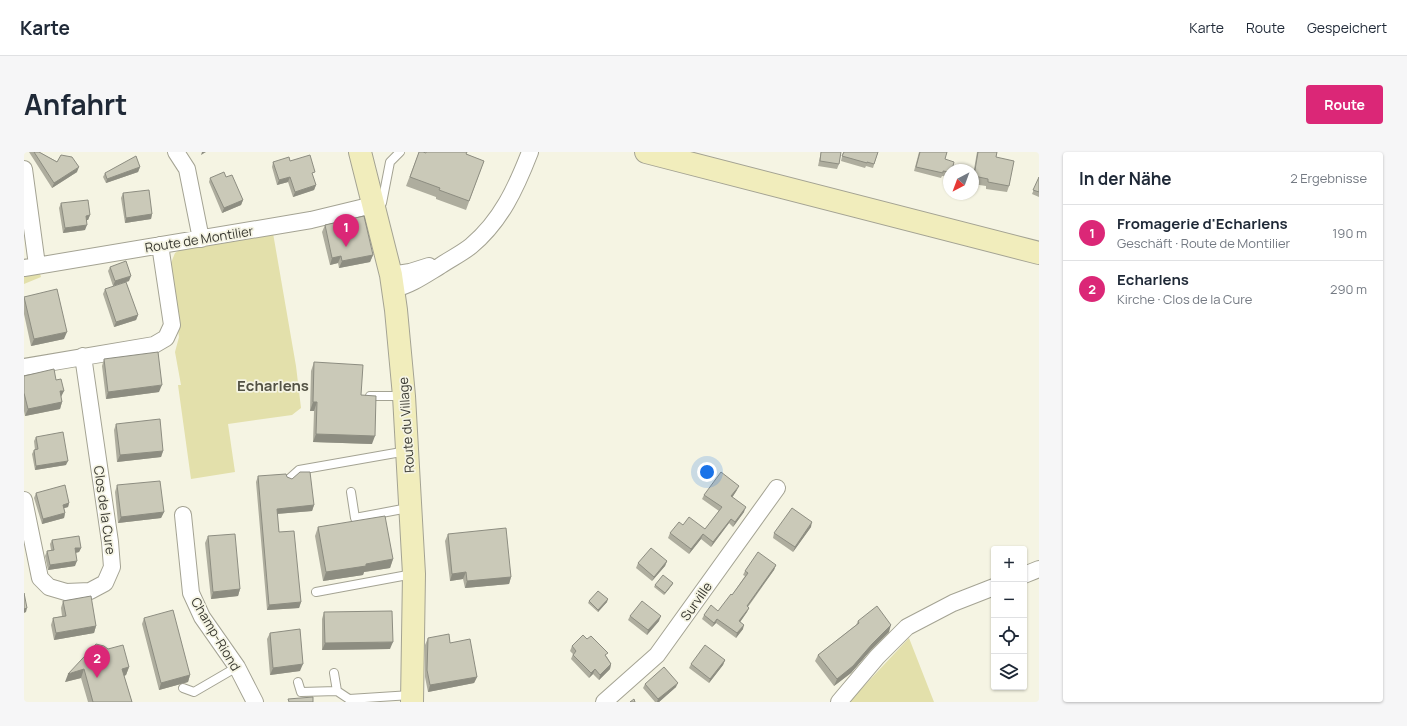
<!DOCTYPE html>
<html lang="de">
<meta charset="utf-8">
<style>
:root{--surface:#fff;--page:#f6f6f7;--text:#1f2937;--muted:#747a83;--line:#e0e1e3;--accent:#db2777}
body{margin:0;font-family:Manrope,sans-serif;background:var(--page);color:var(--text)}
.controls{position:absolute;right:12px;bottom:12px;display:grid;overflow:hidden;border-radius:4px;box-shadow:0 1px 3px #0004}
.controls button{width:36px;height:36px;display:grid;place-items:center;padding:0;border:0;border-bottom:1px solid var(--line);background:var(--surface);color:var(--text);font:20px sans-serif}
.compass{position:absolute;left:919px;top:12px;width:36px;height:36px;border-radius:50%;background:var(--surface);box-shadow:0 1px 3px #0004;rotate:221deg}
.you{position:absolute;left:683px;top:320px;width:14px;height:14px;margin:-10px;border:3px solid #fff;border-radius:50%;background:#1a73e8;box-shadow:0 0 0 6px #1a73e833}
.badge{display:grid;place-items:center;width:26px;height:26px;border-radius:50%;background:var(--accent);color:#fff;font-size:13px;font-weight:700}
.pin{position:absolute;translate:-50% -33px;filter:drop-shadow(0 1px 2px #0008)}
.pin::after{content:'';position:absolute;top:21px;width:14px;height:12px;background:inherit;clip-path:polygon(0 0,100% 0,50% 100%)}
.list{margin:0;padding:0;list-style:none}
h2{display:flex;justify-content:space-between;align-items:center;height:52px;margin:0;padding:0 16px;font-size:17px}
h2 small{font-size:13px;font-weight:400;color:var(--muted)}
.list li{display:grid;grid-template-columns:26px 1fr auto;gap:12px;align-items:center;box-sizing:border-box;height:56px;padding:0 16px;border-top:1px solid var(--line)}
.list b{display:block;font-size:15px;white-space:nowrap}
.list p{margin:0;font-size:13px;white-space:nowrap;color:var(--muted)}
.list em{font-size:13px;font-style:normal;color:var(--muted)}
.icon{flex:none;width:22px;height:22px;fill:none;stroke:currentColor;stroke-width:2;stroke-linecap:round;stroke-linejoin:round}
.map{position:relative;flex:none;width:1015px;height:550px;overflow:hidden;border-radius:4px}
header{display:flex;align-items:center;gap:24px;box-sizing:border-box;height:56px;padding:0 20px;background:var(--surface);border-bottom:1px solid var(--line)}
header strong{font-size:19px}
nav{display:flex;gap:22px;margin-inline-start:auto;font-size:14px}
.intro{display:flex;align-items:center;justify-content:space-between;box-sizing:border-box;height:96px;padding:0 24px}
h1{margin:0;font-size:28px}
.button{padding:10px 18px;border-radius:4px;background:var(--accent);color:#fff;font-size:14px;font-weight:700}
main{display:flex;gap:24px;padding:0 24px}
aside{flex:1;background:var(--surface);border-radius:4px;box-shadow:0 1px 3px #0004}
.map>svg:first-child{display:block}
.green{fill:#e3e0ab}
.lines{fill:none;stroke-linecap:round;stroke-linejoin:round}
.lane-casing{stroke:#a4a393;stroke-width:10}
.street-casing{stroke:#a4a393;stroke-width:18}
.secondary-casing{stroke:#a4a393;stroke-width:24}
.lane{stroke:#fff;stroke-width:8}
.street{stroke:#fff;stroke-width:16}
.secondary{stroke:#f1edbc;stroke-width:22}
.wall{fill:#aead9e}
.shaded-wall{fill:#8d8d81}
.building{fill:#cac9b8;stroke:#8d8d81}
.labels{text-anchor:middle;stroke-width:3.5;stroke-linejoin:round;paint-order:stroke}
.street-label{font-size:13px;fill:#373730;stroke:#f5f4e3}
.quarter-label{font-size:15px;font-weight:bold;fill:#535244;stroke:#f5f4e3}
</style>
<header>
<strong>Karte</strong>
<nav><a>Karte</a><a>Route</a><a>Gespeichert</a></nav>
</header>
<div class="intro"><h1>Anfahrt</h1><a class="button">Route</a></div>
<main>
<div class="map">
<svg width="1015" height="550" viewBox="0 0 1015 550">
<rect width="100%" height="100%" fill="#f5f4e3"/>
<path class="green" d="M249,81L272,214L277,256L268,263L204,272L211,320L167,327L154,233H157L151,200L155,185L145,116L151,101L162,94Z
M15,118L17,125L0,132V121Z
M885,486L910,550H825Z"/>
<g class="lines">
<defs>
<path id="lane" d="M352,52L358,51L366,10L376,0
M346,244H380
M265,327L275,318L383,299
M327,340L331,366L384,356
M292,440L389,422
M310,521L313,539
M274,530L277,540L313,539L325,547L387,543
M159,536L170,540L213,515"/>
<path id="street" d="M152,0L163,17L177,87
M0,17L13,113
M0,116L287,68L349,53
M367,123L386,120L405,114
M370,137C387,133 401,123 416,114C426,107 437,102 447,94C477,69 492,36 506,0
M0,215L130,193L142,186L148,173L136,93
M0,348L16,426L25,435L42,440L66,439L81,431L88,415L86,390L59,204
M159,363L167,441L178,465L213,515L231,550
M1000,423L1015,417
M580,550L633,503L753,336
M815,550L853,505L883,475L929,451L970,435"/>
<path id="secondary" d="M336,0L367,123L372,158L380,244L390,422L388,550
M622,0L1015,101"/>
</defs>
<use href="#lane" class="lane-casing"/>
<use href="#street" class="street-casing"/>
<use href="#secondary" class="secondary-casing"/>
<use href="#lane" class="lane"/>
<use href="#street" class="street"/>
<use href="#secondary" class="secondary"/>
</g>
<path class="wall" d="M5,0H15L53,20L28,36Z
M395,0L402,1L442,2L460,9L442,58L412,47V45L382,34Z
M797,0H817L815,12L813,17L794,14Z
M819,0H854L849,16L842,14L841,16L817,9Z
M895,0H923L921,7L925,18V25L918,24L917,26L890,19Z
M953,0H973L972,5L985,34L983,40L962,37V34L949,32V23Z
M266,9L289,25L292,33L290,38L269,45L264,30L253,33L248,15L249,10Z
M116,15L114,20L82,31L79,25L81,21Z
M202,25L219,48L217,53L198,61L185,30L186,26Z
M1015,25V45L1008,42Z
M99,41L128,62L127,67L101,71L97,46Z
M37,51L66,63L64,68H62L61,78L39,81L35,56Z
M301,73L349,103L346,110L315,116L314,111L306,113L298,80Z
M86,115L105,129L89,134L84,119Z
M81,137L114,163L112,168L90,175L79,142Z
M0,145L40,187L7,194L0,162Z
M80,207L135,240L82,247L78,214Z
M290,210L337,243L348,292L289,290L290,259H286L287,219Z
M0,224L32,228L38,250L36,257L1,264L0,259Z
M92,272L139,299L137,305L93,310L90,278Z
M12,285L42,313L11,318L8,302L10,298H11L10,289Z
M234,324L263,325L290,353L288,359L253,362L255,380L277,450L275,456L243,458L232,330Z
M93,333L140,360L137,366L94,371L91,340Z
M713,338L708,345L720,360L709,375L705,371L687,395L677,387L665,402L644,386L646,381L659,373L681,377L695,359L678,347L680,343Z
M12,341L45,351L44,355L40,356L41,361L40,366L18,372L10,346Z
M294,375L369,407L366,416L340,420L339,423L299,429L291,384Z
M787,375L769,400L749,386L750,381Z
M424,382L487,425L485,432L441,436L439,427L426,429L421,389Z
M184,384L216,437L214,444L187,447L181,391Z
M28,388L57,396L55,400L52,401L51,414L24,418L21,404L23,399L27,398L26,392Z
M643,409L641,414L628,429L612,416L614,411Z
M752,413L750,418L724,455L725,456L723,460L716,470L719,477L712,486L692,471L688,475L678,467L680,463L694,459L708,443L721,424L719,423L721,419Z
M649,431L648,433L640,443L630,435L631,433Z
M39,449L72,474L70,481L30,488L27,473L29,466L38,464L37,456Z
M565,449L583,450L574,460L564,451Z
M300,460L366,497L298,498V467Z
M606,464L635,469L623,483L604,468Z
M120,466L166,523L164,530L135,538L118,472Z
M834,469L865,480L846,499L827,521L810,534L791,509L794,503L832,473Z
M246,481L276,519L246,523L243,487Z
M404,486L426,491L453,525L450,531L404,540L401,525V493Z
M563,487L583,505L587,512L586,517L575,528L569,522L565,526L547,507L549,502L546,499L548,494Z
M72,492L105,515L102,523L100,524L108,550H64L57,526L41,530Z
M701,508L699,513L685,531L665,516L667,512Z
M621,532L652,535L635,550H631L619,536Z"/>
<path class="shaded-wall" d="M178,0H182L177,3Z
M55,15L53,20L28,36L30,31Z
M116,15L114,20L82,31L83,27Z
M266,25L264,30L253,33L255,28Z
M292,33L290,38L269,45L271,40Z
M219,48L217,53L198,61L200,56Z
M128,62L127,67L101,71L102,66Z
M66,63L64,68H60L62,64Z
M63,73L61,78L39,81L41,76Z
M349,103L346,110L315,116L318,109Z
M317,104L314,111L306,113L308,106Z
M107,124L105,129L89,134L91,129Z
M114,163L112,168L90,175L92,170Z
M43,180L40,187L7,194L10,187Z
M138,233L135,240L82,247L84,240Z
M36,239H40L37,245Z
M38,250L36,257L1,264L4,257Z
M289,250H293L290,259H286Z
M292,282L351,284L348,292L289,290Z
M139,299L137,305L93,310L96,303Z
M44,309L42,313L11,318L12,314Z
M715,334L713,338L706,349L707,344Z
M45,351L44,355L37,357L39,353Z
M290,353L288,359L251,362L253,357Z
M722,355L720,360L709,375L711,370Z
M140,360L137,366L94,371L97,365Z
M41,361L40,366L18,372L19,367Z
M707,367L705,371L687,395L689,390Z
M788,370L787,375L769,400L771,395Z
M679,382L677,387L665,402L667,397Z
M51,396H57L55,400L49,401Z
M369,407L366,416L340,420L339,423L299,429L302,420L342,412Z
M53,409L51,414L24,418L26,413Z
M643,409L641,414L628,429L630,425Z
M752,413L750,418L721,458L723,454Z
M442,420L439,427L426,429L428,422Z
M487,425L485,432L441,436L443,429Z
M649,431L648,433L640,443L641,441Z
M216,437L214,444L187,447L189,440Z
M584,447L583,450L574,460V458Z
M277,450L275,456L243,458L245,453Z
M3,456L2,460L0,461V457Z
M725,456L723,460L714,473L715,469Z
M637,464L635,469L623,483L624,478Z
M693,467L692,471L688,475L690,471Z
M720,473L719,477L712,486L713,481Z
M867,473L865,480L846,499L827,521L810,534L813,527Z
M72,474L70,481L30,488L32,481Z
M369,490L366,497L298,498L301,491Z
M701,508L699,513L685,531L686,527Z
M279,512L276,519L246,523L249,516Z
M587,512L586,517L575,528L576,523Z
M105,515L102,523L95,526L98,517Z
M60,517L57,526L41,530L44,522Z
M571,517L569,522L565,526L567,521Z
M166,523L164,530L135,538L137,531Z
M453,525L450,531L404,540L406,533Z
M654,531L652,535L635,550H633L634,547Z"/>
<path class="building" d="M10,0H15L33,10L37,3L48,5L55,15L30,31Z
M395,0H399L402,1V0H443L442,2L460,9L445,49L415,38L416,36L386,25Z
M797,0H817L815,12L796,9Z
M820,0H854L850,12L843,10V11L818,4Z
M896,0H923L921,7L930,10L928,18H925V20L919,19V21L892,15Z
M954,0H973L972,5L990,9L985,34L964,30V27L950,24Z
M286,3L291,20L288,21L292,33L271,40L266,25L255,28L249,10L265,5L266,9Z
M112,4L116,15L83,27L81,21Z
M200,20L202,25L208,23L219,48L200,56L186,26Z
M1015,25V40L1009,38Z
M125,38L128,62L102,66L99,41Z
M64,48L66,63L62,64L63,73L41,76L37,51Z
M340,64L349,103L318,109L317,104L308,106L301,73Z
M102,109L107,124L91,129L86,115Z
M102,130L114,163L92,170L81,137Z
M33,137L43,180L10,187L0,145Z
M134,200L138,233L84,240L80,207Z
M290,210L339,213L337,243L352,244L351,284L292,282L293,250H289Z
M30,217L32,228L37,227L40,239H36L38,250L4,257L0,241V224Z
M136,267L139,299L96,303L92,272Z
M39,280L44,309L12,314L10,298L14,297L12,285Z
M276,320H286L290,353L253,357L255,380L270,379L277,450L245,453L234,324L262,322L263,325L268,327Z
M697,320L715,334L707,344L722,355L711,370L707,367L689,390L679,382L667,397L646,381L655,370L659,373L665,365L681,377L698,355L680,343Z
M136,329L140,360L97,365L93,333Z
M41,333L45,351L39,353L41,361L19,367L12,341Z
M768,356L788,370L771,395L750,381Z
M361,364L369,407L342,412V414L302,420L294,375Z
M482,376L487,425L443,429L442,420L428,422L424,382Z
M211,382L216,437L189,440L184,384Z
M55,384L57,396H51L53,409L26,413L23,399L30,398L28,388Z
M627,396L643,409L630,425L614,411Z
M734,400L752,413L723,454L725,456L715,469L720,473L713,481L693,467L690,471L680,463L687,453L694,459L707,442L708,443L724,421L721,419Z
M639,423L649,431L641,441L631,433Z
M574,439L584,447L574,458L565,449Z
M0,441L3,456L0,457Z
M67,444L72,474L32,481L29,466L42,464L39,449Z
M618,449L637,464L624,478L606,464Z
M853,454L867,473L848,492L829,514L813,527L794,503L835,471L834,469Z
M149,458L166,523L137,531L120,466Z
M368,459L369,490L301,491L300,460Z
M276,477L279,512L249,516L246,481Z
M425,482L426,491L446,487L453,525L406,533L403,518L404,486Z
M559,483L563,487L567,484L584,501L581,503L587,512L576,523L571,517L567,521L549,503L552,499L548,494Z
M72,492L80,494L84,497L99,493L105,515L98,517L108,550H69L60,517L44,522Z
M681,493L701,508L686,527L667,512Z
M640,515L654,531L634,547L621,532Z
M289,545V550H265L264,547Z
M610,547L611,550H606Z"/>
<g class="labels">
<g class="street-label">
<text transform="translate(175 87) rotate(-9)" y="5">Route de Montilier</text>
<text transform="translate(382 273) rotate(-94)" y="5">Route du Village</text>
<text transform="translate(81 358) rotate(82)" y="5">Clos de la Cure</text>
<text transform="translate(672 449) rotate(-55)" y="5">Surville</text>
<text transform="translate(192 482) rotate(59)" y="5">Champ-Riond</text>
</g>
<g class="quarter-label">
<text x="249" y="239">Echarlens</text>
</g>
</g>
</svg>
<div class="controls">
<button>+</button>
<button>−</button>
<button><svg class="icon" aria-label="locate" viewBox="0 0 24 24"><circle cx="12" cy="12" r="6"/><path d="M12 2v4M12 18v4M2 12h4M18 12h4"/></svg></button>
<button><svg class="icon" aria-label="layers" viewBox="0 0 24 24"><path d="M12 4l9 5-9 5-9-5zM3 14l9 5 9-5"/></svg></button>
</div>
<svg class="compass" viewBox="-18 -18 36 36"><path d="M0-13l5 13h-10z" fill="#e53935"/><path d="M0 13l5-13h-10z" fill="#747a83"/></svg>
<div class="you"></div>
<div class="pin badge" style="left:322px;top:95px">1</div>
<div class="pin badge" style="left:73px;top:526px">2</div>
</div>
<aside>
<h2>In der Nähe<small>2 Ergebnisse</small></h2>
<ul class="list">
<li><span class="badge">1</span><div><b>Fromagerie d'Echarlens</b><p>Geschäft · Route de Montilier</p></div><em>190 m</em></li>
<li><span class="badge">2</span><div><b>Echarlens</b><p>Kirche · Clos de la Cure</p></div><em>290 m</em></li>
</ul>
</aside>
</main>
